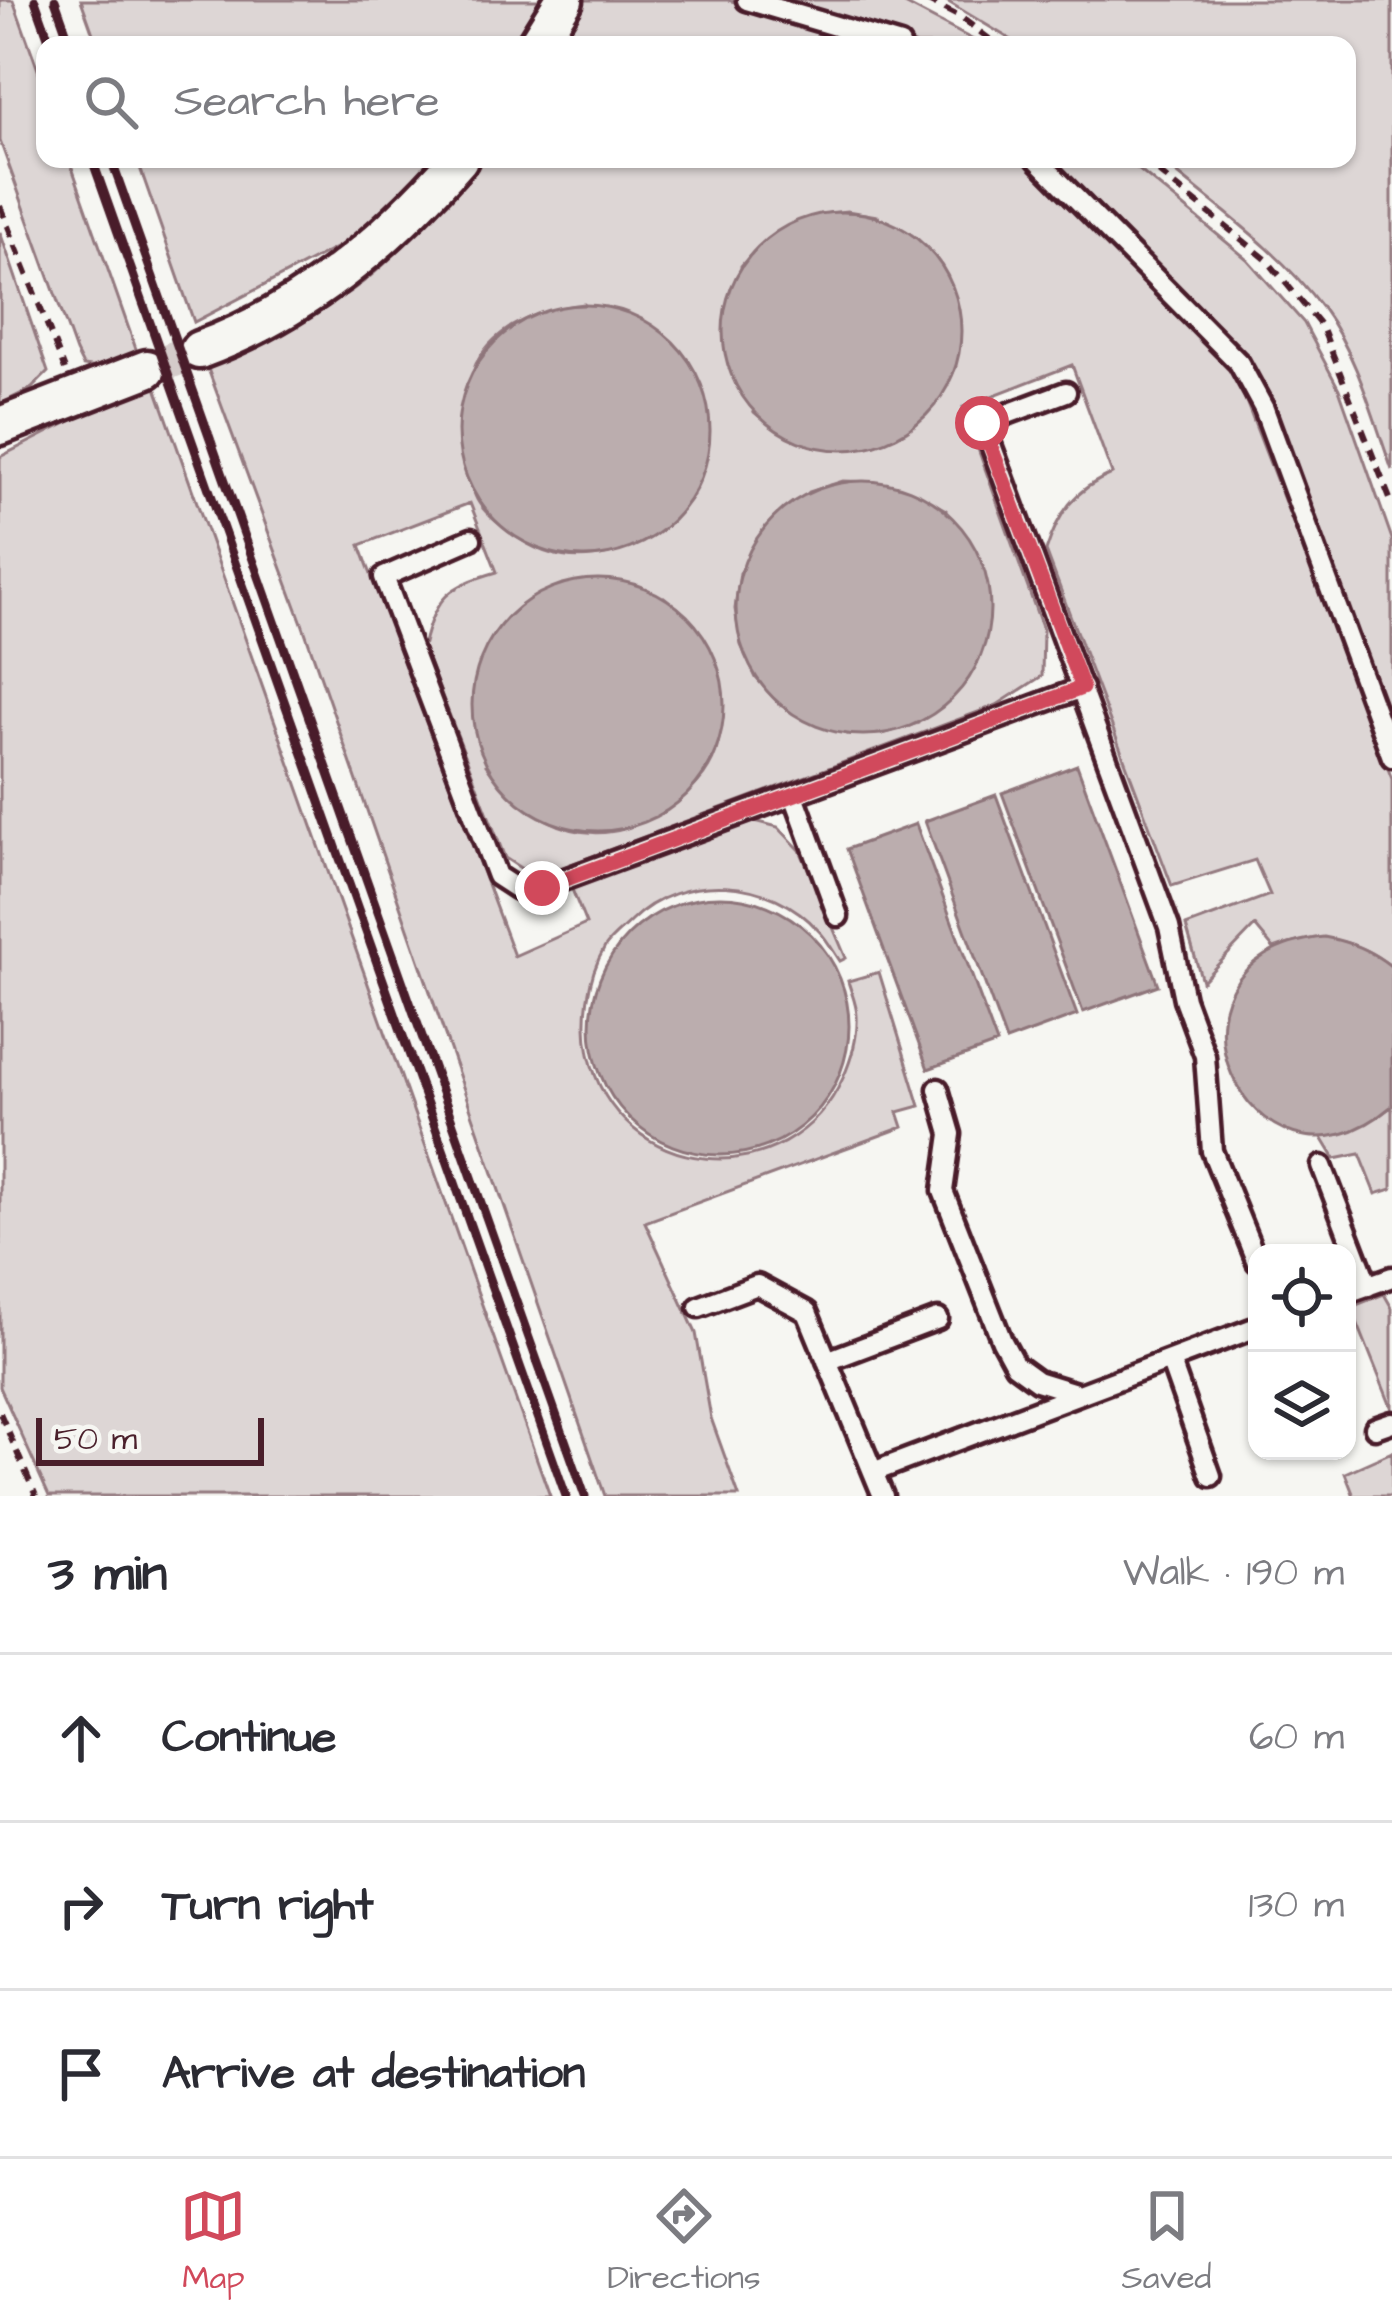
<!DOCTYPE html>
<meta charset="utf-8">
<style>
:root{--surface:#fff;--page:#f7f7f7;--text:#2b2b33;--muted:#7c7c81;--line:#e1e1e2;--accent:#d1495b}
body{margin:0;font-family:"Architects Daughter",sans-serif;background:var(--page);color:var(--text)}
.controls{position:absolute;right:36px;bottom:36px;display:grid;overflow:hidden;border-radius:24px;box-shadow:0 3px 9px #0004}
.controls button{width:108px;height:108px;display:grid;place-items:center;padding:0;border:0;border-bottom:3px solid var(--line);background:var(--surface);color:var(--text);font:60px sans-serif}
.scale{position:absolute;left:36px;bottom:30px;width:228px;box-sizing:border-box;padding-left:12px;border:6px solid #4a1f2b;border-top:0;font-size:33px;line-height:42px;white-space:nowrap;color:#4a1f2b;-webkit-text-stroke:9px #f6f6f2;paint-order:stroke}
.stop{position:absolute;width:36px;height:36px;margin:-27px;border:9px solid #d1495b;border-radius:50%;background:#fff}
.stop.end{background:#d1495b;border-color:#fff;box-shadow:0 3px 12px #0008}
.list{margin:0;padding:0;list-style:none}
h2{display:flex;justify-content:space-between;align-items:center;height:156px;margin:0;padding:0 48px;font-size:51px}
h2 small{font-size:39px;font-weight:400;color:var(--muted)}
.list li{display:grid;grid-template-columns:78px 1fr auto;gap:36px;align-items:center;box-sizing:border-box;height:168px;padding:0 48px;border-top:3px solid var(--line)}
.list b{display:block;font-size:45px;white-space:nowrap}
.list em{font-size:39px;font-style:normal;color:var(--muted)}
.icon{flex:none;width:66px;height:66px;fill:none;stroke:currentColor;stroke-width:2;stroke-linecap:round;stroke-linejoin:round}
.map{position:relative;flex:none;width:1392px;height:1496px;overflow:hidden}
.search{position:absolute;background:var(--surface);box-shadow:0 3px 9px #0004;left:36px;right:36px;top:36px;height:132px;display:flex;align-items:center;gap:30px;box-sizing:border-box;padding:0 42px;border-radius:24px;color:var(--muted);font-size:45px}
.sheet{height:660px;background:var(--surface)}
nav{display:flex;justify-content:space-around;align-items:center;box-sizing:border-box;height:168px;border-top:3px solid var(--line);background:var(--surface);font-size:33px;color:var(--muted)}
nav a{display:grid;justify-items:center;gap:6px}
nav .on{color:var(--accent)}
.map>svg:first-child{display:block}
.green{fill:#ddd6d5;stroke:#947a80;stroke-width:3;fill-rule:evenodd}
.water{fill:#bbadae;stroke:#8e747a;stroke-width:3}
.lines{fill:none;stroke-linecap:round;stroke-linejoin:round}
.minor-tunnel{stroke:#d4cbca;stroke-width:36;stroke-dasharray:36 18;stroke-linecap:butt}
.service-casing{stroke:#4a1f2b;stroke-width:27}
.minor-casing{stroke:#4a1f2b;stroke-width:45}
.path{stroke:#4a1f2b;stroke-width:6;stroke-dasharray:12 9;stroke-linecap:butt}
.service{stroke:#f6f6f2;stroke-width:18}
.minor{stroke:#f6f6f2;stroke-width:36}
.rail{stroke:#4a1f2b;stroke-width:9}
.route{stroke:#d1495b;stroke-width:15}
</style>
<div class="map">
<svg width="1392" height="1496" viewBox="0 0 1392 1496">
<rect width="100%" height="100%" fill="#f6f6f2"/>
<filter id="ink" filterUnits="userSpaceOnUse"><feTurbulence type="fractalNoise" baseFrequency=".00833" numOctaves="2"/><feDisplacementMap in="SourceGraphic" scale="24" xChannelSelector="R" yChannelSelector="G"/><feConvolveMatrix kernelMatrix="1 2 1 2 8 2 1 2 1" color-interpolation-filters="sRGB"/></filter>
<g filter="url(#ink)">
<path class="green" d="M0,0H13L45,89V159H69L137,352L97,368L83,366L76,352L0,141Z
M81,0H542L512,45H97Z
M585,0H728L884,45H556Z
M775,0H897L983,45H917L880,28Z
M945,0H1392V470C1373,417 1357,355 1323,309C1279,249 1216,207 1160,159H1347V45H1020Z
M137,159H437L374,228L194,322Z
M475,159H1025L1220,348L1235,373L1392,779V967C1354,937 1319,932 1274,949L1255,926L1202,981L1186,926L1270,895L1255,860L1172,886L1046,551C1058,514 1074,489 1112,474L1072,365L963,407L1043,630L1042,676L997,705L550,872L525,871L505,858L423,647C435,597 448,586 497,572L470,503L360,545L514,956L586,924L571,887L755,821L778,827L800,850L846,958L840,961C833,951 827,939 819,931C771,876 681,871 631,921C623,929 611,938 605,947C587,977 582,1021 589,1054C617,1181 789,1197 843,1078C851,1060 858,1037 857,1016C857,1005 851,992 848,981L879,972L920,1106L898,1112L903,1127L645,1222L696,1333L711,1418L739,1496H605L302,623L204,358C257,336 317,318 363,282C407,248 441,203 475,159ZM847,211L878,216L956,367C915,455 828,475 754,412L741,266C771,230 800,215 847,211ZM584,304L693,495C648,553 574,582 510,532C497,523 478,508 474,492C469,473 474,446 474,427C474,410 469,379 476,364C497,323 543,309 584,304ZM843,481C884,481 911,489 946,510L918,723L883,734H846L780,705L756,678L741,645L735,609L740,573L809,492ZM664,597C705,630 709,638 714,689C716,705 722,728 718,744C711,776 686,797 660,811C649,816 638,825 627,828C569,846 517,809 486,765Z
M1047,159H1126L1247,259L1304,323L1339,389L1392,539V737L1269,402Z
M0,232L48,372L32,388L0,404Z
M153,379L550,1496H49L0,1387V457Z
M1392,1106V1189L1376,1194L1360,1154L1335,1159L1321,1136C1350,1132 1369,1124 1392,1106Z
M1384,1294L1392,1308V1409L1351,1307Z
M1392,1452V1496H1354L1345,1473Z"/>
<path class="water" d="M723 331a119 119 0 1 1 238 0a119 119 0 1 1-238 0Z
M458 431a126 126 0 1 1 252 0a126 126 0 1 1-252 0Z
M736 608a127 127 0 1 1 254 0a127 127 0 1 1-254 0Z
M472 705a126 126 0 1 1 252 0a126 126 0 1 1-252 0Z
M1077,765L1158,985L1083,1012L1002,793Z
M996,795L1077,1015L1006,1041L925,821Z
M916,824L997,1044L928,1069L847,849Z
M591 1026a129 129 0 1 1 258 0a129 129 0 1 1-258 0Z
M1324,937C1351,942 1370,950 1392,967V1106C1250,1227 1129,957 1324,937Z"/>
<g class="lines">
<path class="minor-tunnel" d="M147,369L199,350"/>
<defs>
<path id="service" d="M747,0L900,45
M1037,159L1239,363L1264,409L1392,757
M1066,392L983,423L1169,927L1184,999L1205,1056L1212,1151L1257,1262
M471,539L384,577L497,876L517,889L541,888L1082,688
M794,795L838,916
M938,1089L951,1134L943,1191L1002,1341L1015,1365L1037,1381L1079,1394
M1322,1166L1368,1286
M1347,1293L1392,1277
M699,1307L757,1285L807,1312L883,1496
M1170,1360L1211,1476
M827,1361L938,1319
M1375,1428L1392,1422
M873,1472L1257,1327"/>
<path id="minor" d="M536,45L564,0
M199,350C304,312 386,242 459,159
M0,426L147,369"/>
</defs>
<use href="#service" class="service-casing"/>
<use href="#minor" class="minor-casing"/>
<path class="path" d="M926,0L962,18L997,45
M1142,159L1266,259L1322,327L1392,504
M0,206L65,370
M0,1413L36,1496"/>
<use href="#service" class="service"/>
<use href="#minor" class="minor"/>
<path class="rail" d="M35,0L51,45
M55,0L71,45
M92,159L566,1496
M111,159L585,1496"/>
</g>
</g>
<g class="lines" filter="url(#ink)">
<path class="route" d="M542,888L1082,688L982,423"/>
</g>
</svg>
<div class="controls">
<button><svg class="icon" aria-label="locate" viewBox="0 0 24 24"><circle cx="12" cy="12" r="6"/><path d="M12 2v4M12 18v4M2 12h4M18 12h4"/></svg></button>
<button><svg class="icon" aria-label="layers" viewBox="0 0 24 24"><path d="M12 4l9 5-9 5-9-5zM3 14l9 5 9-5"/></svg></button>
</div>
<div class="scale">50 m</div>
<div class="stop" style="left:982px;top:423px"></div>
<div class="stop end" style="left:542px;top:888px"></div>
<div class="search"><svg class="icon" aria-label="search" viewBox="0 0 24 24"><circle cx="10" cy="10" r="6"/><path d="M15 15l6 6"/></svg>Search here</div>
</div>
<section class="sheet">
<h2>3 min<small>Walk · 190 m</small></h2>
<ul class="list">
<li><svg class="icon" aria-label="ahead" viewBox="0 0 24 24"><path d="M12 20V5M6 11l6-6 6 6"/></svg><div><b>Continue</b></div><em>60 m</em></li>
<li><svg class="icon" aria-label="right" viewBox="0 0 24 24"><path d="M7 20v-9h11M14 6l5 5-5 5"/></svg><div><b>Turn right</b></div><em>130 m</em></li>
<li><svg class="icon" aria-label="arrive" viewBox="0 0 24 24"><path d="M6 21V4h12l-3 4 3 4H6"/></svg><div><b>Arrive at destination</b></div></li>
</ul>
</section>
<nav>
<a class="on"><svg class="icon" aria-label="map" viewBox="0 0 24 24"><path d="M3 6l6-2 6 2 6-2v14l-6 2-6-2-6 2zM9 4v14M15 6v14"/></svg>Map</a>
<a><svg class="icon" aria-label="directions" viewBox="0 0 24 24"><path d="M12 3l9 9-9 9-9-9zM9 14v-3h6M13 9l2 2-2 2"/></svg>Directions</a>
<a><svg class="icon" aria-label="saved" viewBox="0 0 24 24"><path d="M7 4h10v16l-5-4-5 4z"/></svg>Saved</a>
</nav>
